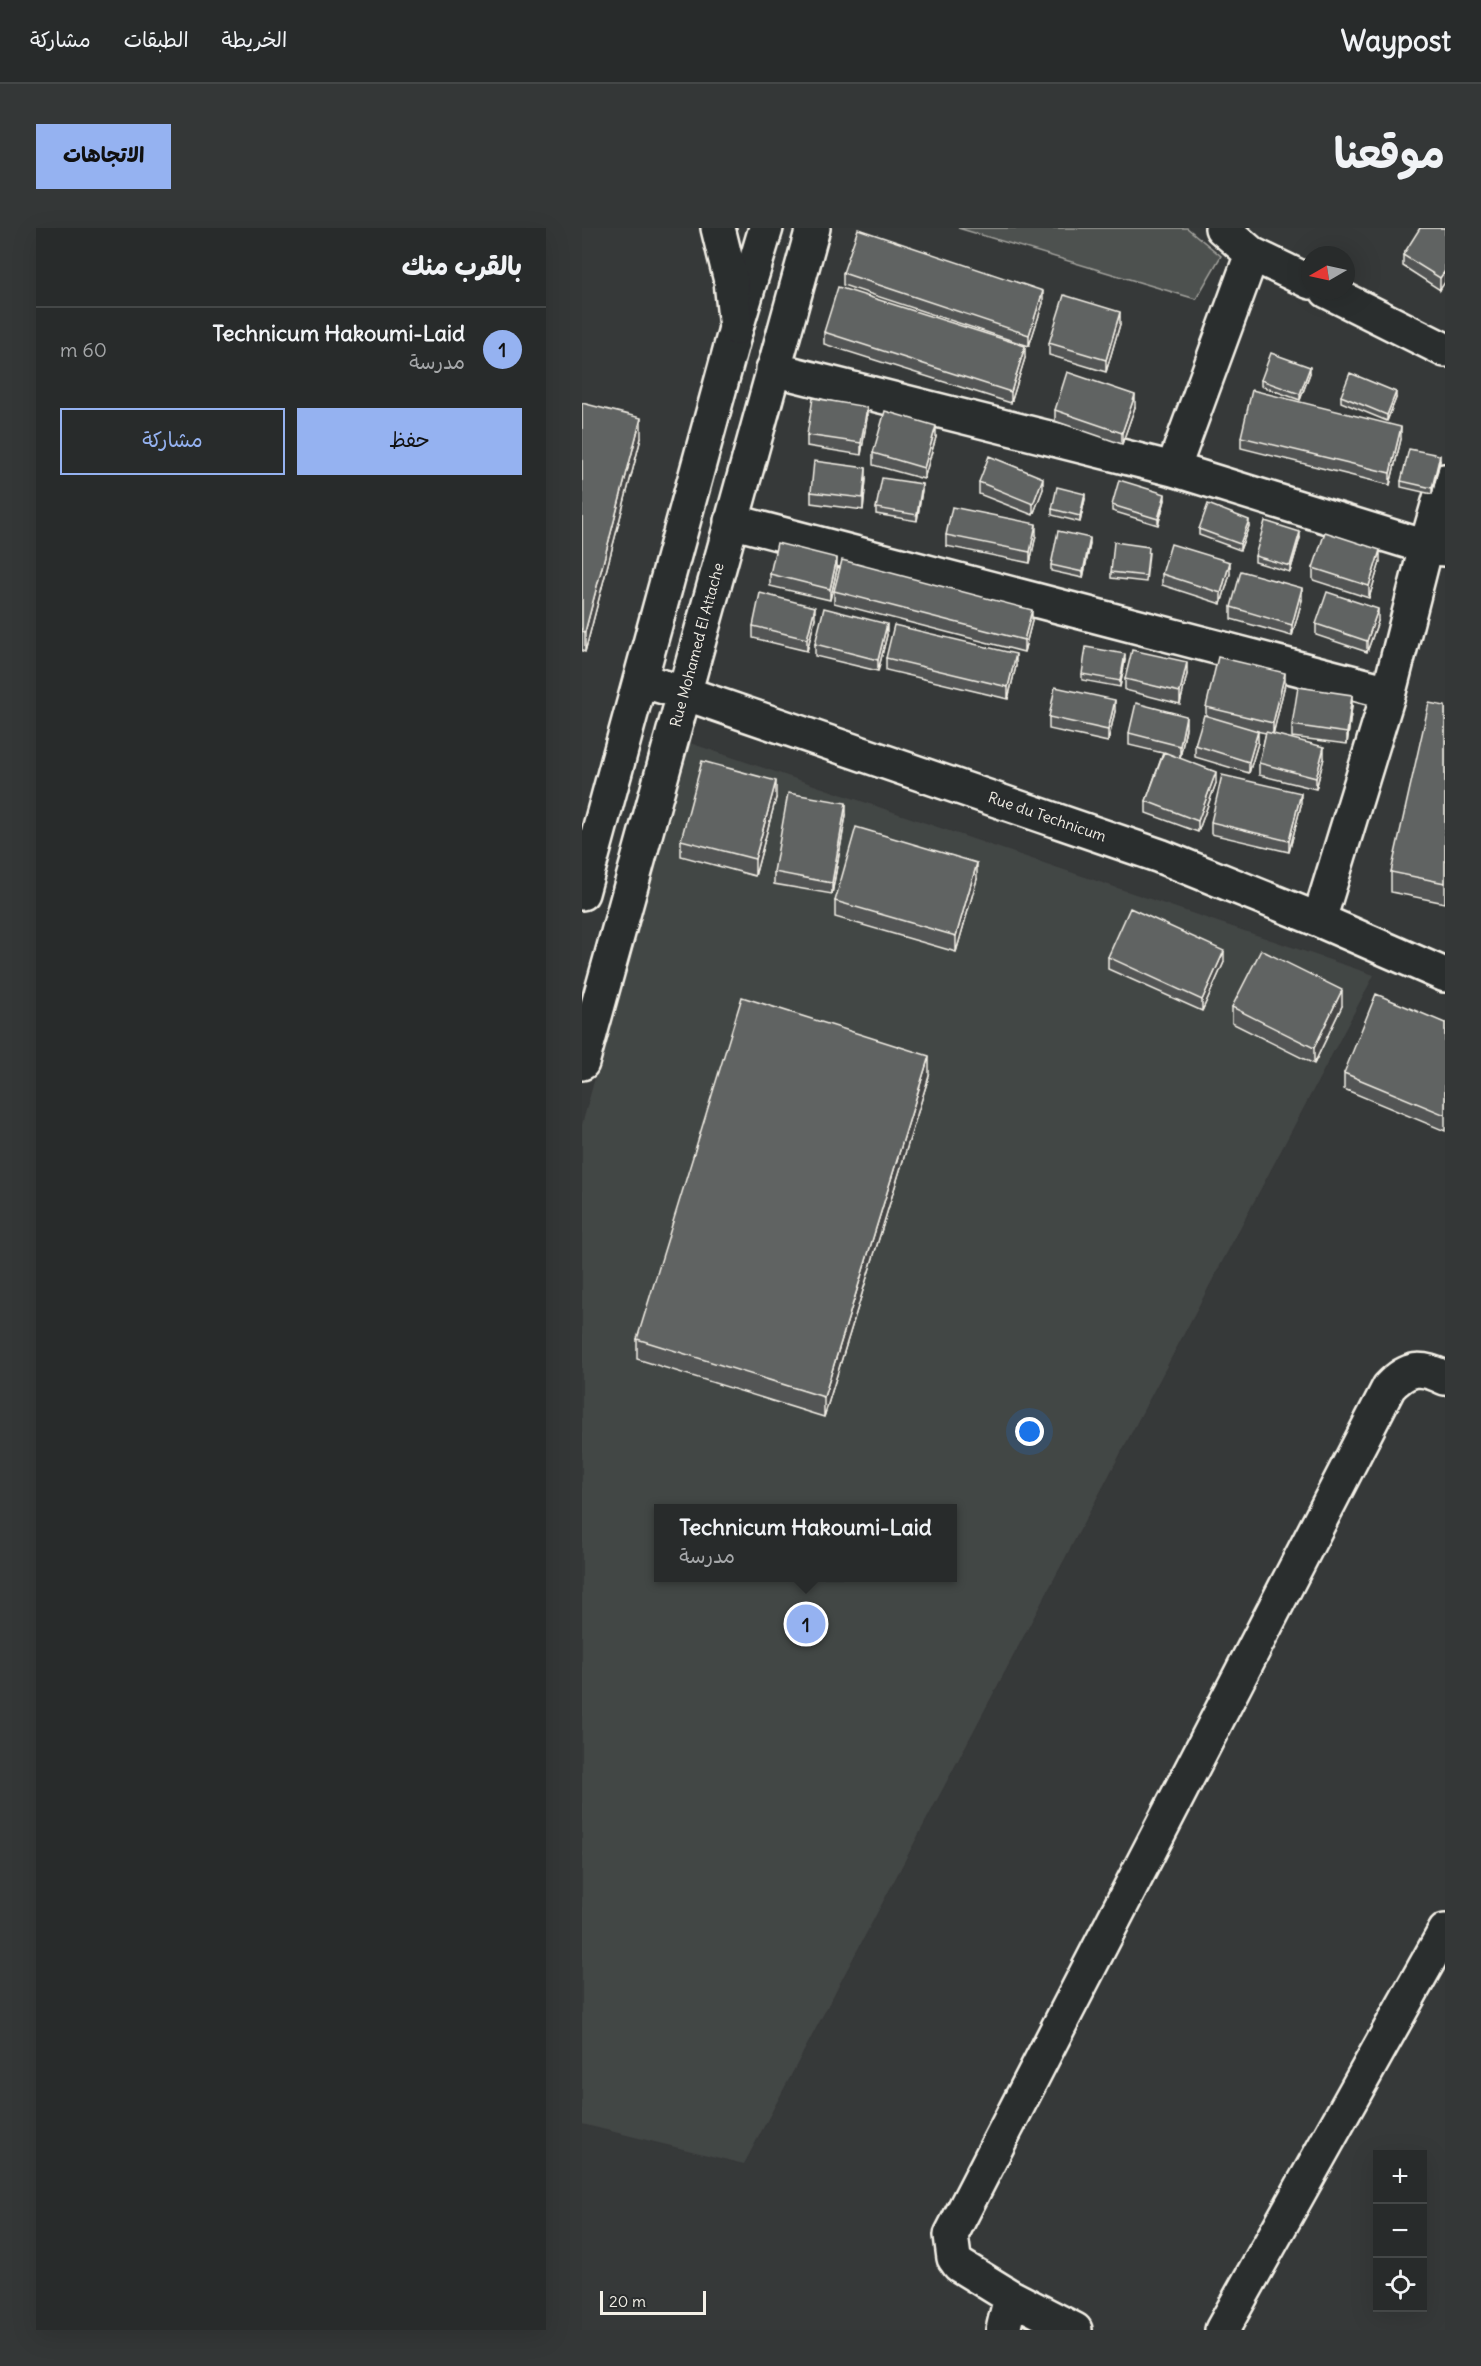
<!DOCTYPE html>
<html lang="ar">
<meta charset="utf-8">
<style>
:root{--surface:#282b2b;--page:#343737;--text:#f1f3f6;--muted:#a5a7a9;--line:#444747;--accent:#95b2f1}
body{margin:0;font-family:Delius,"Playpen Sans Arabic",sans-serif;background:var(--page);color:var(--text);direction:rtl}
.controls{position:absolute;right:18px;bottom:18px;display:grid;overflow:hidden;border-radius:0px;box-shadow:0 6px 24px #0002}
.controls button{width:54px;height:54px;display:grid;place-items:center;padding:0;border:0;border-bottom:2px solid var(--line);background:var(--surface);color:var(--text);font:30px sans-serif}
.compass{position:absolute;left:719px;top:18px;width:54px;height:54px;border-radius:50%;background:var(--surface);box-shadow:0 6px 24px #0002;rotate:261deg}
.scale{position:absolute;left:18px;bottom:15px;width:106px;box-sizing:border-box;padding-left:6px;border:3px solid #f4f1e8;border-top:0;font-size:16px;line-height:21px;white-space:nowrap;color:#f4f1e8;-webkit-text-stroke:4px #2a2d2e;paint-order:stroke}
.you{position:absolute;left:448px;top:1204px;width:21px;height:21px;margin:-15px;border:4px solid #fff;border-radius:50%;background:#1a73e8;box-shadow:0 0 0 9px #1a73e833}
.badge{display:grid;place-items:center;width:39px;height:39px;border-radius:50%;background:var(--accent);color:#111;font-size:20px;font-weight:700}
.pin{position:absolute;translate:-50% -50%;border:3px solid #fff;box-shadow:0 2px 6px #0006}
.popup{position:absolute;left:72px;top:1276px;width:303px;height:78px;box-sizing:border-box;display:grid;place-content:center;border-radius:0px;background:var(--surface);filter:drop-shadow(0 2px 4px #0005);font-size:20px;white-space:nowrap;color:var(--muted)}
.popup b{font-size:22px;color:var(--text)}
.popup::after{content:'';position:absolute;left:50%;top:100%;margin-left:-12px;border:12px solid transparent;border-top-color:var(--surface)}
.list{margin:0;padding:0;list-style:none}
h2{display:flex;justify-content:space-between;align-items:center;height:78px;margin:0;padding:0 24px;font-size:26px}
h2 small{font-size:20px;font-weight:400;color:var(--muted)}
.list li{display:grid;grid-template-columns:39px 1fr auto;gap:18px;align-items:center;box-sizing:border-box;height:84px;padding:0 24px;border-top:2px solid var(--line)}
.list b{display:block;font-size:22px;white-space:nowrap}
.list p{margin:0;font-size:20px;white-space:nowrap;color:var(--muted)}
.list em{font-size:20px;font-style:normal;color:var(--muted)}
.actions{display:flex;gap:12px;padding:18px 24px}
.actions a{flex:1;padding:14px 0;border:2px solid var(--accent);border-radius:0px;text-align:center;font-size:21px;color:var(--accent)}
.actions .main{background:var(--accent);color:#111}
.icon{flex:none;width:33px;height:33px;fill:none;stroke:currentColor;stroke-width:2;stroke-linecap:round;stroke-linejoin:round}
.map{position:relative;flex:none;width:863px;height:2102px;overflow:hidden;direction:ltr;border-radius:0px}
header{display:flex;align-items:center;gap:36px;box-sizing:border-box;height:84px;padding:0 30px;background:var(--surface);border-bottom:2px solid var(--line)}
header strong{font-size:28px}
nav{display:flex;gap:33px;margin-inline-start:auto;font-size:21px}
.intro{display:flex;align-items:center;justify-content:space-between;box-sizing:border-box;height:144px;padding:0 36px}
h1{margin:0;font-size:42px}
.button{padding:15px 27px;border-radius:0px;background:var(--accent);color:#111;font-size:21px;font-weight:700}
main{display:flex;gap:36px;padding:0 36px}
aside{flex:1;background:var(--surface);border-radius:0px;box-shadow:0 6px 24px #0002}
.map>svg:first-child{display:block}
.built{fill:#434645;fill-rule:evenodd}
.green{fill:#4e514f;stroke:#a1a19c;stroke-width:1.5}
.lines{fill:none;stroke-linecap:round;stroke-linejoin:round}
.minor-casing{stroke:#f4f1e8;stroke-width:38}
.major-casing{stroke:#f4f1e8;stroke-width:38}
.minor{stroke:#2a2d2e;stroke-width:33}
.major{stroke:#2a2d2e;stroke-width:33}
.wall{fill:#535554;stroke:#f4f1e8;stroke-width:1.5}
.shaded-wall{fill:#444545;stroke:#f4f1e8;stroke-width:1.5}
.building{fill:#616362;stroke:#f4f1e8;stroke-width:1.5}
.labels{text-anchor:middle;stroke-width:4.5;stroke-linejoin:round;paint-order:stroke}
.street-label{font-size:15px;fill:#f4f1e8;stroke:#2a2d2e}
</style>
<header>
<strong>Waypost</strong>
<nav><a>الخريطة</a><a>الطبقات</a><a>مشاركة</a></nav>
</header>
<div class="intro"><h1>موقعنا</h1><a class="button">الاتجاهات</a></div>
<main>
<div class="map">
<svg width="863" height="2102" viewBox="0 0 863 2102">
<rect width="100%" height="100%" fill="#363939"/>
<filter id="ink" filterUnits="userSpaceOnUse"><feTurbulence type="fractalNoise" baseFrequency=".0167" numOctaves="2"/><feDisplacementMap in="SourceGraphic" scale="12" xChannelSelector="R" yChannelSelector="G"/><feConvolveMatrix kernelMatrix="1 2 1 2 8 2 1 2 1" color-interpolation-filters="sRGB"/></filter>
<g filter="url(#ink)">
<path class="built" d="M105,514L792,747L162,1936L0,1896V897ZM77,1280H371V1350H77Z"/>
<path class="green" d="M376,0H605L639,28L614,71Z"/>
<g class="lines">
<defs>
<path id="minor" d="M640,0L670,26L728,54
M745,63L863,122
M191,141L591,241L844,319L863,321
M591,241L670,26
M149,293L807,464
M58,452L102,465L578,628L737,692L863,747
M0,665L154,100L184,0
M737,692L807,464L844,319L863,253
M0,835L231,0
M421,2102L429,2069
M493,2102L429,2069L377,2037L372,2030L369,2007L807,1159C826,1139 839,1138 863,1150
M640,2102L863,1703"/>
<path id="major" d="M136,0L149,53L154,100"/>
</defs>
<use href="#minor" class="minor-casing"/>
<use href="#major" class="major-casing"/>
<use href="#minor" class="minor"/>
<use href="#major" class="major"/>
</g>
<path class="wall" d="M863,0L858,62L821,38V27Z
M261,45L461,75L447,118L261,57Z
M538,96L524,144L467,127V115Z
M242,104L443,130L429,175L242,116Z
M728,145L718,172L679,158V152Z
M759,168L814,170L805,193L759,174Z
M0,175L59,210L3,424L0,423Z
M553,179L540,216L473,193V182Z
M285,190L279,227L225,218V207Z
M354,209L342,251L291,237V225Z
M659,209L819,211L808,257L659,220Z
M858,233L850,266L819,259V253Z
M284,251L281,282L229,275V264Z
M397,254L461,261L451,287L397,266Z
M340,262L335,293L294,286V280Z
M503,271L498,294L470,287V281Z
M583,272L576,297L530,283V277Z
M667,298L658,322L617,307V301Z
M364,307H454L448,335L364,318Z
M718,310L708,344L673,334V328Z
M508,316L501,350L469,343V337Z
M567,325L564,354L529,350V344Z
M798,334L787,370L731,352V340Z
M255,341L248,372L188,358V346Z
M580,346H648L639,376L580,357Z
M252,363L450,393L442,424L252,375Z
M720,372L710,408L649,391V379Z
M233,390L225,423L171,410V398Z
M796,393L785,424L734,407V396Z
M305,407L296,443L233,428V416Z
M304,430L434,438L426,471L304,442Z
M543,432L538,459L500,452V446Z
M605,446L598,476L543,462V451Z
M703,456L691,506L742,530L734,561L677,547V535L684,505L674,503L676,515L667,545L613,529V517L624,488V479Z
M770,478L765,516L710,509V497Z
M863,478V675L809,664V644Z
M533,483L526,514L467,501V489Z
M604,500L598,530L590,528L634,555L616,604L564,585V573L581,525L547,517V505Z
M194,570L173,648L99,628V612Z
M719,577L707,624L629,606V594Z
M264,587L250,666L192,656V644Z
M395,651L374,724L253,689V673Z
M526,729L642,734L620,783L526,741Z
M760,778L732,836L650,795V779Z
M863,795V903L762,861V845Z
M347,848L242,1189L55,1131V1111Z"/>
<path class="shaded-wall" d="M863,43V54L858,62V50Z
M461,63V75L447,118V107Z
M538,84V96L524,144V132Z
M443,118V130L429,175V164Z
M728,139V145L718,172V166Z
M814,164V170L805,193V187Z
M553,167V179L540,216V205Z
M285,179V190L279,227V215Z
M59,190V210L3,424V404Z
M354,198V209L342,251V240Z
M819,199V211L808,257V245Z
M858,227V233L850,266V260Z
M284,240V251L281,282V270Z
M461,250V261L451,287V276Z
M340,256V262L335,293V287Z
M503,266V271L498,294V288Z
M583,266V272L576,297V291Z
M667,292V298L658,322V316Z
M454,296V307L448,335V324Z
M718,304V310L708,344V338Z
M508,310V316L501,350V344Z
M798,322V334L787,370V358Z
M255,330V341L248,372V361Z
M648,334V346L639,376V365Z
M720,360V372L710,408V397Z
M233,379V390L225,423V411Z
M796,381V393L785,424V413Z
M450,382V393L442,424V412Z
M305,396V407L296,443V432Z
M434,426V438L426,471V459Z
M543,426V432L538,459V453Z
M605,434V446L598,476V464Z
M703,445V456L691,507V495Z
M770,467V478L765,516V505Z
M533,472V483L526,514V502Z
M604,488V500L598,530V518Z
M676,503V515L667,545V534Z
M742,519V530L734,561V550Z
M634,544V555L616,604V593Z
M194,553V570L173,648V631Z
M719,565V577L707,624V613Z
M264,575V587L250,666V655Z
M395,635V651L374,724V708Z
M642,723V734L620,783V772Z
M760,762V778L732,836V820Z
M347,828V848L242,1189V1169Z"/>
<path class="building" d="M838,0H863V43L858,50L821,27Z
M276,1L461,63L447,107L261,45Z
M256,59L443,118L429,164L242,104Z
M482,67L538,84L524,132L467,115Z
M689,125L728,139L718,166L679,152Z
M485,144L553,167L540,205L473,182Z
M768,145L814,164L805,187L759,168Z
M670,162L819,199L808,245L659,209Z
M231,170L285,179L279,215L225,207Z
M0,175L59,190L3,404L0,403Z
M303,183L354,198L342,240L291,225Z
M827,221L858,227L850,260L819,253Z
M407,228L461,250L451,276L397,254Z
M232,233L284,240L281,270L229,264Z
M300,250L340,256L335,287L294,280Z
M537,252L583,266L576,291L530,277Z
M475,259L503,266L498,288L470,281Z
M626,276L667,292L658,316L617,301Z
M370,279L454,296L448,324L364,307Z
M683,293L718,304L708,338L673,328Z
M476,303L508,310L501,344L469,337Z
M743,304L798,322L787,358L731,340Z
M532,314L567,319L564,348L529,344Z
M195,315L255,330L248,361L188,346Z
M589,316L648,334L639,365L580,346Z
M260,332L450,382L442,412L252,363Z
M659,343L720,360L710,397L649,379Z
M745,364L796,381L785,413L734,396Z
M178,365L233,379L225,411L171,398Z
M242,380L305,396L296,432L233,416Z
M312,397L434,426L426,459L304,430Z
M504,419L543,426L538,453L500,446Z
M550,422L605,434L598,464L543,451Z
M636,429L703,445L691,495L624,479Z
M473,459L533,472L526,502L467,489Z
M716,459L770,467L765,505L710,497Z
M554,475L604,488L598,518L547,505Z
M847,475L863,478V655L809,644Z
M622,487L676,503L667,534L613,517Z
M684,504L742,519L734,550L677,535Z
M582,524L634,544L616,593L564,573Z
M120,533L194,553L173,631L99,612Z
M640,547L719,565L707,613L629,594Z
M206,565L264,575L250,655L192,644Z
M274,599L395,635L374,708L253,673Z
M548,680L642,723L620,772L526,729Z
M679,722L760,762L732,820L650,779Z
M794,766L863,795V887L762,845Z
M160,769L347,828L242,1169L55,1111Z"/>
</g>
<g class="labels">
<g class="street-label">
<text transform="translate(115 417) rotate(-75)" y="5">Rue Mohamed El Attache</text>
<text transform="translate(465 589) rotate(19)" y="5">Rue du Technicum</text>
</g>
</g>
</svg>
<div class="controls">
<button>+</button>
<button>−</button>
<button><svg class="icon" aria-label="locate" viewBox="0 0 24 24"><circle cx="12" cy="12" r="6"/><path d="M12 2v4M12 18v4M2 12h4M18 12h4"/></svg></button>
</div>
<svg class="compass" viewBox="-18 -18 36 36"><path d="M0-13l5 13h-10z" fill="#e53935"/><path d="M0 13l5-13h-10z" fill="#a5a7a9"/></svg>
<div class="scale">20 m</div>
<div class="you"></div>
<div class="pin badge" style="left:224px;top:1396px">1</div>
<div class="popup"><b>Technicum Hakoumi-Laid</b>مدرسة</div>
</div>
<aside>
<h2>بالقرب منك<small></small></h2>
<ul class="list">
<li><span class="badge">1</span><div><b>Technicum Hakoumi-Laid</b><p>مدرسة</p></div><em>60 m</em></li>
</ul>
<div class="actions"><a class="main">حفظ</a><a>مشاركة</a></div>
</aside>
</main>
